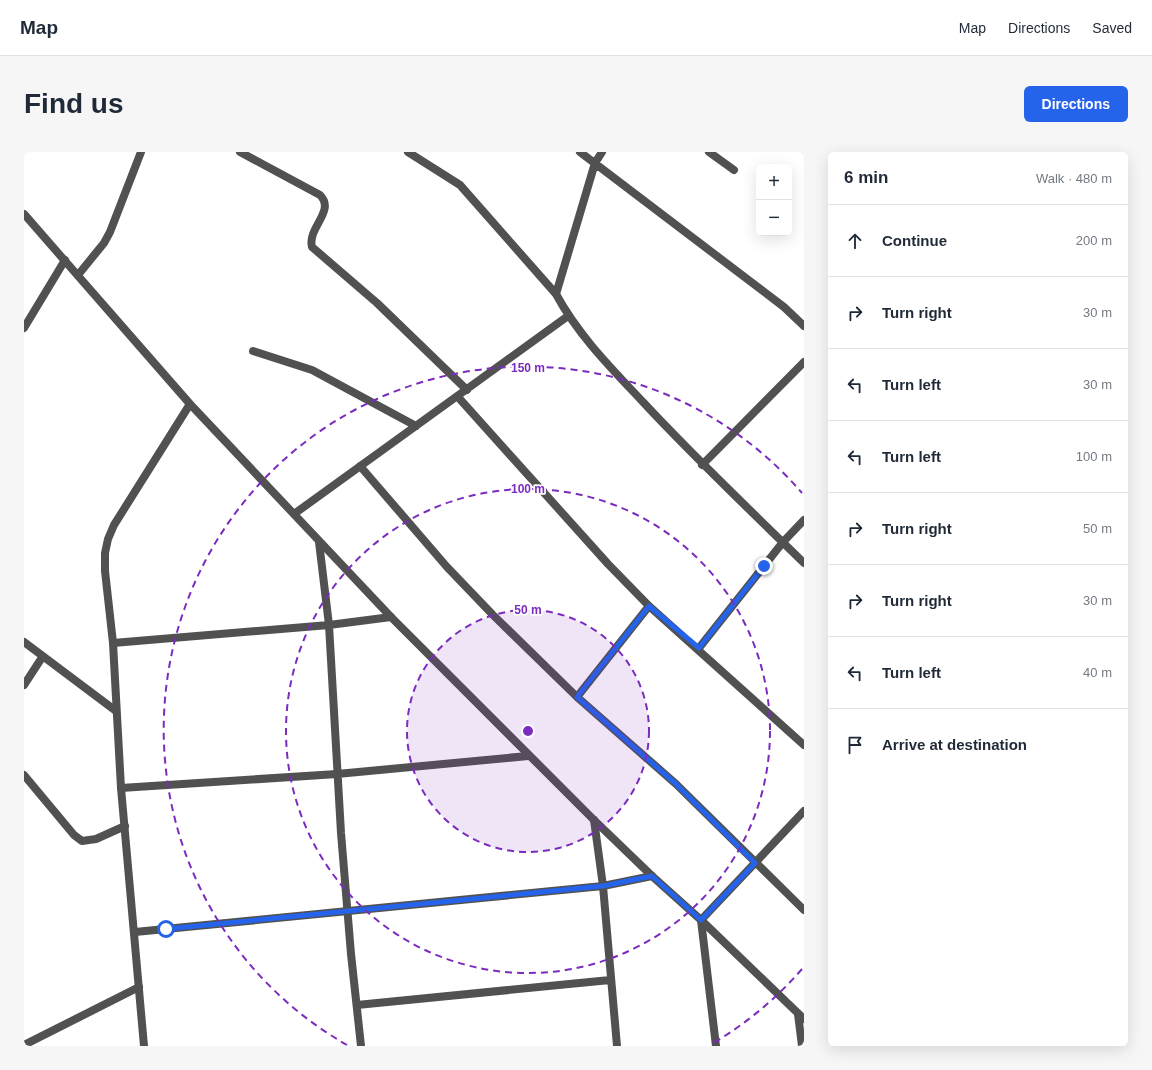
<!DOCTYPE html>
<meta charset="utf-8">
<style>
:root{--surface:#fff;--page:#f6f6f7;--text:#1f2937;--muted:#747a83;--line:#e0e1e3;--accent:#2563eb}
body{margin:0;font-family:Helvetica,sans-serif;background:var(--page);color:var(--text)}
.controls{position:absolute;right:12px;top:12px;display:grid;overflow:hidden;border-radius:6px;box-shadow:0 4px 16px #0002}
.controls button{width:36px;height:36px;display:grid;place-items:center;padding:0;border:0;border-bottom:1px solid var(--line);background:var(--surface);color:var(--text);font:20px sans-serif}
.stop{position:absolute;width:12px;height:12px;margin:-9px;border:3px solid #2563eb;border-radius:50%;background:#fff}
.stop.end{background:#2563eb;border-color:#fff;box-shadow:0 1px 4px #0008}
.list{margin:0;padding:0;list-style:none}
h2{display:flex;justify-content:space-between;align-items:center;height:52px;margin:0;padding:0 16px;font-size:17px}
h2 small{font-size:13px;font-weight:400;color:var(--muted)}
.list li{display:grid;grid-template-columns:26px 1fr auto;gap:12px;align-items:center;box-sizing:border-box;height:72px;padding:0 16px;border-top:1px solid var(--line)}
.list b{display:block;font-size:15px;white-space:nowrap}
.list em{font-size:13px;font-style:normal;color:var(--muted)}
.icon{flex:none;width:22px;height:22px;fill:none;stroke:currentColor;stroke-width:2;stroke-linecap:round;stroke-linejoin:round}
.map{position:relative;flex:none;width:780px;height:894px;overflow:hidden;border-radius:6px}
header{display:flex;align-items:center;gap:24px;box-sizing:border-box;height:56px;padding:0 20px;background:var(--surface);border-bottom:1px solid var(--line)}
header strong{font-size:19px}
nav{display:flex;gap:22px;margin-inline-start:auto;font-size:14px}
.intro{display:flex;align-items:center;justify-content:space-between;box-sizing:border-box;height:96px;padding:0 24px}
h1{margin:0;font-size:28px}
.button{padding:10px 18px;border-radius:6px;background:var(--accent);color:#fff;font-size:14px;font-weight:700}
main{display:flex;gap:24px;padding:0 24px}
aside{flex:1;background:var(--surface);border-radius:6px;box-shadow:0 4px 16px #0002}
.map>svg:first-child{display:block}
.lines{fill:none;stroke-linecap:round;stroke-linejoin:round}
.minor{stroke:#515151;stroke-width:8}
.tertiary{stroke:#515151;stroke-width:8}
.route{stroke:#2563eb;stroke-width:5}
.ring{fill:none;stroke:#7b2cbf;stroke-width:2;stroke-dasharray:7 5}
.centre{fill:#7b2cbf;stroke:#fff;stroke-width:2}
.ring-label{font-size:12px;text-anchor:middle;font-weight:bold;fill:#7b2cbf;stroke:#fff;stroke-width:3.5;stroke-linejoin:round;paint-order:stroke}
</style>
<header>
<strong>Map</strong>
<nav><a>Map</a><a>Directions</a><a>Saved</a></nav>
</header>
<div class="intro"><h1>Find us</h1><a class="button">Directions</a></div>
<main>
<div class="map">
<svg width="780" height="894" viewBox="0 0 780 894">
<rect width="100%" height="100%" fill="#fff"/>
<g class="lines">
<path class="minor" d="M216,0L296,43C312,59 283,76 288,95L353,151L443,238
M384,0L436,33L532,142
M556,0L760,155L780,174
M578,0L571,11L532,142C554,183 588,217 619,250C671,306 726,358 780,411
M685,0L710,18
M54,123L80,91L86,80L117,0
M0,176L41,108
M229,199L288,218L392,274
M434,245L584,412L625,454L780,593
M678,313L780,210
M336,314L423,415L469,463L553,545L652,632L780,758
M270,362L544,164
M295,390L305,473L317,681L327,802L337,894
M0,490L92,559
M89,491L305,473L367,465
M675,496L759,390L780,368
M0,533L19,504
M553,545L625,454
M0,623L50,683L58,689L72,687L101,674
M97,636L313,622L504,604
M570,668L579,734L593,894
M111,780L579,734L628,724
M333,853L586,828
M774,862L778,894
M0,893L115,835
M692,894L677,768L780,659"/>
<path class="tertiary" d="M0,62L166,252L367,465L570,668L628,724L677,768L780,867
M120,894L97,636L89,491L81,419V401L84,387L90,373L166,252"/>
</g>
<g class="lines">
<path class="route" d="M142,777L579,734L628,724L677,768L731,711L652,632L553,545L625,454L675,496L740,414"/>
</g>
<circle cx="504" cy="579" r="121" fill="#7b2cbf" fill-opacity=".12"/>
<g class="ring">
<circle cx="504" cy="579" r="121"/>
<circle cx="504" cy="579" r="242"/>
<path d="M778 817A363 363 0 0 1 686 893M323 893A363 363 0 1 1 778 341"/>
</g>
<circle cx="504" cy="579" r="6" class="centre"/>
<g class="ring-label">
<text x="504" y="220">150 m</text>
<text x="504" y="341">100 m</text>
<text x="504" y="462">50 m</text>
</g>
</svg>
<div class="controls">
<button>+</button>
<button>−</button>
</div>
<div class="stop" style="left:142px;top:777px"></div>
<div class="stop end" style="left:740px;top:414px"></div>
</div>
<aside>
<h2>6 min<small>Walk · 480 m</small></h2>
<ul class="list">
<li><svg class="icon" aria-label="ahead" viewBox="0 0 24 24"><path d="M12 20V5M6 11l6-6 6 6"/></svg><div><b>Continue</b></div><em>200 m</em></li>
<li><svg class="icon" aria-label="right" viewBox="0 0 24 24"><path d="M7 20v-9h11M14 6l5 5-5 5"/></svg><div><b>Turn right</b></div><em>30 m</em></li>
<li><svg class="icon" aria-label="left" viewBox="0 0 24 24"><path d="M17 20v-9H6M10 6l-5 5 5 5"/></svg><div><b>Turn left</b></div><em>30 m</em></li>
<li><svg class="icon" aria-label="left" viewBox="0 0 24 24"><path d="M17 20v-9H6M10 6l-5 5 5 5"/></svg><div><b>Turn left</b></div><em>100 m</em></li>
<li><svg class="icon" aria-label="right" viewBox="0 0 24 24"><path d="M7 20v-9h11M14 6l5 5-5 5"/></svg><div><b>Turn right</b></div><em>50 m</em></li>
<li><svg class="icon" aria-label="right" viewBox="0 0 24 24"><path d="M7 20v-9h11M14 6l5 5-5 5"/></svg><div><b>Turn right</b></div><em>30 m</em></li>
<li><svg class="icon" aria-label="left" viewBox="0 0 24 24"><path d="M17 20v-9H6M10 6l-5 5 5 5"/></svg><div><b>Turn left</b></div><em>40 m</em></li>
<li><svg class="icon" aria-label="arrive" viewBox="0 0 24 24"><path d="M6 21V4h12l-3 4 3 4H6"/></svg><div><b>Arrive at destination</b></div></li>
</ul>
</aside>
</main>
